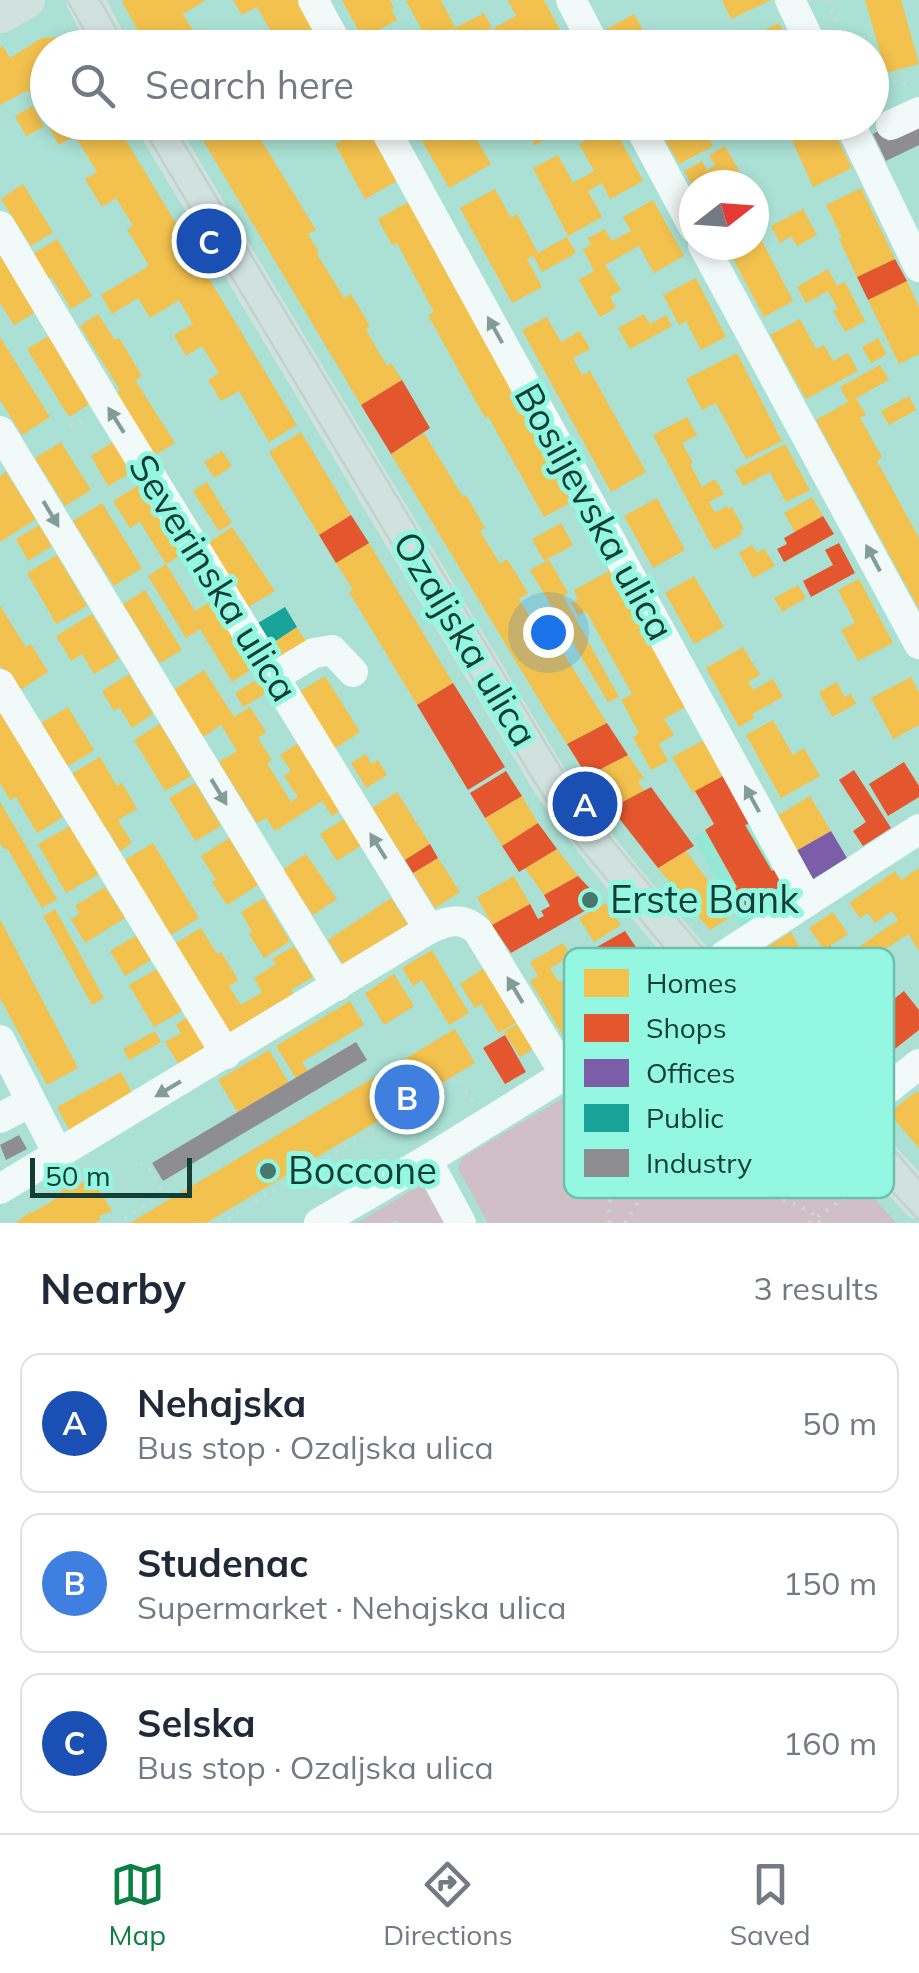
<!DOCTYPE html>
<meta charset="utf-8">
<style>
:root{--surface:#fff;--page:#f2f2f3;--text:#1f2937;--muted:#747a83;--line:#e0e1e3;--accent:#0b8043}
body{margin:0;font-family:Mulish,sans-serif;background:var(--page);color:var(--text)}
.compass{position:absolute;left:679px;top:170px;width:90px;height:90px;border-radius:50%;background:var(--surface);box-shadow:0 5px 15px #0003;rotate:73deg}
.scale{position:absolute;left:30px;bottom:25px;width:162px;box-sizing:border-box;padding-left:10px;border:5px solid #133e35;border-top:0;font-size:28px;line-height:35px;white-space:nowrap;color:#133e35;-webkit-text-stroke:8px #94f7e1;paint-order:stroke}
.you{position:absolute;left:548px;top:632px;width:35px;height:35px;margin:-25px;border:8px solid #fff;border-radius:50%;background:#1a73e8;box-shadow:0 0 0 15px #1a73e833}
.badge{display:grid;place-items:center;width:65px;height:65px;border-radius:50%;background:var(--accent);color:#fff;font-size:32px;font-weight:700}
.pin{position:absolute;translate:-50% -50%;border:5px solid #fff;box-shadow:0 2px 10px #0006}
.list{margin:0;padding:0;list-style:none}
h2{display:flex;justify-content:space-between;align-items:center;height:130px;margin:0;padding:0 40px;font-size:42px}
h2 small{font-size:32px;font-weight:400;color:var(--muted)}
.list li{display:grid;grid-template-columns:65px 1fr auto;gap:30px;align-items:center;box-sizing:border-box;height:140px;margin:0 20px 20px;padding:0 20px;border:2px solid var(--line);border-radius:20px}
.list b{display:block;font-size:38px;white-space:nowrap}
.list p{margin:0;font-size:32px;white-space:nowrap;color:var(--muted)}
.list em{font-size:32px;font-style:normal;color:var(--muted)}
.icon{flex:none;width:55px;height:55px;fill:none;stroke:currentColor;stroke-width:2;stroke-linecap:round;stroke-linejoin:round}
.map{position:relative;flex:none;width:919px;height:1223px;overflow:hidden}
.search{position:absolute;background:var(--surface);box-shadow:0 5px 15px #0003;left:30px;right:30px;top:30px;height:110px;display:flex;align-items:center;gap:25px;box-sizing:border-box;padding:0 35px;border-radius:55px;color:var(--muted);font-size:38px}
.sheet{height:610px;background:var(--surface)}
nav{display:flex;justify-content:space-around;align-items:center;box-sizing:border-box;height:140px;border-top:2px solid var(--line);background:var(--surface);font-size:28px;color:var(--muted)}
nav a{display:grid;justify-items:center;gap:5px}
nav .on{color:var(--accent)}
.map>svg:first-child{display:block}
.built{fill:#93e9d6}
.green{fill:#d0bfc7}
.homes{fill:#f2c14e}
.shops{fill:#e4572e}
.offices{fill:#7b5ea7}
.public{fill:#17a398}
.industry{fill:#8d8d92}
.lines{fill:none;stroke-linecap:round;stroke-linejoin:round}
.path{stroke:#c8dad6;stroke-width:4;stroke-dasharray:2.5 8;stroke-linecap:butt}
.minor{stroke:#f2faf9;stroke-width:30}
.major{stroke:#d1e2de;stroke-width:38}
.tram{stroke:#c1d3ce;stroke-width:2.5}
.oneway{fill:#829c97}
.poi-dot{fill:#48776d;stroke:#94f7e1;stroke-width:4}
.labels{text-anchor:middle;stroke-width:10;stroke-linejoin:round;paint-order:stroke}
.street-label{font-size:38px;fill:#133e35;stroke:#94f7e1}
.poi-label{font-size:38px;fill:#133e35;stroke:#94f7e1;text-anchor:start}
.key{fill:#94f7e1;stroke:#6dc0ad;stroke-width:2.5}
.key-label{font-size:28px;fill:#133e35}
</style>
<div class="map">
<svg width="919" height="1223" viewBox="0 0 919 1223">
<rect width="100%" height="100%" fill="#aae1d4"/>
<path class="built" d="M746,806L792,894L744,932L694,837Z"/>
<path class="green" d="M686,1025L726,1068L739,1056L800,1113L896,1223H488L458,1169L462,1158Z
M422,1184L444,1223H398L396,1220L391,1223H357Z"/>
<path class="homes" d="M125,0H206L183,14L203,48H148L122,2Z
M233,0H299L326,48H294L288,36L277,42L257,7L242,15Z
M342,0H390L394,8L391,9L397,20L363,39Z
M408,0H441L455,27L428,41L406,1Z
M508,0H544L561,32L532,48H529L523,36L504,46L494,28L516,16Z
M722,0H771L731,19Z
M865,0H901L919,64L886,73Z
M484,13L492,28L461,44L453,29Z
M634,14L650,43L644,48H614L605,30Z
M779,23L791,48H746L743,41Z
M56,37L69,48H48V96L35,103L28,90L0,105V48L3,46L10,58L42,38Z
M33,106L44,127L26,136L15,116Z
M49,122H115L297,425L269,442L239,391L221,401L208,380L219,373L202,346L186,356L174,335L193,324L179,300L150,318L138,298L112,314L101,295L149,266L127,229L133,226L116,198L102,207L85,179L97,172L75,136L59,145L47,124Z
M192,122H250L316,230L308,234L319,252L317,254L344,298L351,294L370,326L366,330L387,366L391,363L402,380L361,405Z
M438,122H462L472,140L476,138L491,164L449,188L418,134Z
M508,122H542L550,137L535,145L525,127L513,133Z
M677,122H700L713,146L679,164L661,132Z
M784,122H829L852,168L813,187Z
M369,125L399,180L365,199L335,144Z
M613,126L643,181L610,199L602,183L588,191L602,217L568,236L533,168L558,155L573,183L594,171L579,144Z
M725,146L747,185H692L684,171L702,161L707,170L715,165L709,155Z
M23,184L53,232L31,246L1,199Z
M861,188L895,259L857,277L839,239L842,238L826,205Z
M495,189L511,218L517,214L538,253L567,237L576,253L542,272L533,256L527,259L542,287L512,303L460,208Z
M653,200L684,256L654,273L639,246L605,265L621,290L610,297L616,308L600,317L579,280L594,271L583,249L591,245L588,238L605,229L612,241L631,231L623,217Z
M410,201L574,501L544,517L488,416L485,418L428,315L434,312L397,243L392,245L378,219Z
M803,209L817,235L797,246L791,236L780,243L771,226Z
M57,239L92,296L71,309L51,277L45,281L30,256Z
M762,241L793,301L764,317L732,257Z
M0,255L39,310L14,325L0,303Z
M828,269L837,286L845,282L865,321L845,332L833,311L838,309L828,291L806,303L797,287Z
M696,278L726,337L701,350L686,321L679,325L663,295Z
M907,281L919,307V354L899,364L868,300Z
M98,314L115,340L119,338L142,376L135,380L175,443L155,455L116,393L120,390L80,326Z
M644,314L650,324L666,315L672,326L630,349L618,328Z
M547,317L561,342L580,331L590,349L573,358L582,375L590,371L646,472L611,492L522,330Z
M800,319L816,349L824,345L833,361L848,353L858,371L806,399L770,335Z
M49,336L94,401L69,417L27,349Z
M0,337L50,417L22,435L0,400Z
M878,338L887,354L871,363L862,347Z
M737,353L782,441L746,459L716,403L702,410L686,379Z
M880,365L889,380L856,398L866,415L860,418L882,457L877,461L919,538V609L816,420L848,402L840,387Z
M909,396L916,410L889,425L881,411Z
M687,417L697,435L682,443L693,463L690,464L702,487L715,479L724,494L709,502L715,513L727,506L728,509L732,507L744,529L740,531L742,534L714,550L653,435Z
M301,432L351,515L319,535L269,452Z
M424,433L463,497L466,495L485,528L480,531L500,564L507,559L528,593L519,599L539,632L547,627L607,723L567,744L547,713L391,454Z
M116,440L134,471L108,486L91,456Z
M61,442L91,490L65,506L35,458Z
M785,444L810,490L786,502L770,472L743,486L735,470Z
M222,451L232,466L214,478L204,462Z
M6,472L36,519L0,542V476Z
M207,482L232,523L219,531L193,491Z
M142,483L185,553L166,564L140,522L130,528L113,501Z
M812,497L823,516L795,532L784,513Z
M657,498L685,550L653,568L624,516Z
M102,503L142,568L114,586L73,521Z
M561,523L573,545L544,561L532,539Z
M39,525L52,546L28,561L16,539Z
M232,527L275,591L248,607L208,543Z
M369,543L453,683L417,705L349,592L353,590L336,563Z
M752,545L757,553L764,548L775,566L753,578L739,553Z
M57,555L87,606L56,624L27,573Z
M549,560L568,593L563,596L619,697L608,702L530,570Z
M166,564L195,611L215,599L257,666L232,682L200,629L186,638L148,576Z
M611,570L687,706L664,719L674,735L659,744L668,761L651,770L633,737L639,733L621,700L632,694L586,611L578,616L571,603L578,599L574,590Z
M694,576L724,627L694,644L665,593Z
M859,579L893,643L858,661L841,630L855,623L838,590Z
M798,585L806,598L782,612L774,598Z
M145,590L182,650L160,663L123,604Z
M0,606L26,647L31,644L48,672L17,692L0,665Z
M92,614L119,659L94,674L82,654L71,661L56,636Z
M297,627L308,644L281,661L271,644Z
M743,647L760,675L748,682L753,690L773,679L783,697L752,714L754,718L739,727L706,668Z
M204,670L234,717L250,707L266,732L258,738L272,760L267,763L291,802L298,797L284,776L291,771L280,755L303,740L346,807L332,816L322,801L275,831L266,818L257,823L219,762L237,751L221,725L202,738L172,691Z
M129,674L153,714L132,728L120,708L114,711L102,691Z
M264,675L273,689L243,707L235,693Z
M325,676L360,732L334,749L299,692Z
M911,677L919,693V725L893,739L871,698Z
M837,682L844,697L851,694L856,704L832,717L819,692Z
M68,707L94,750L65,768L38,725Z
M0,711L63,817L37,833L16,797L10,800L0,783Z
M773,720L793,755L804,748L820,776L781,798L746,735Z
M160,724L191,776L165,791L134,740Z
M704,740L723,776L693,793L672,757Z
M366,754L371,764L378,760L387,775L366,788L351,763Z
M628,755L644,778L638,781L644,791L611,808L587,776Z
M100,757L117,786L122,783L137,809L118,820L132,843L120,851L106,827L102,829L70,775Z
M195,783L221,826L195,841L169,798Z
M397,792L430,844L405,860L372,808Z
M522,796L538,823L502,846L485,818Z
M810,796L831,831L796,851L775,817Z
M0,802L57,899L42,908L7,848L4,849L0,843Z
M349,816L365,843L337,861L320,834Z
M72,825L99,874L66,893L38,844Z
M229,838L258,885L227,905L212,882L216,880L201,856Z
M153,843L199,918L169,936L123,861Z
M557,849L578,876L544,895L525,868Z
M686,851L720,897L724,894L735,914L710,930L658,868Z
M306,854L337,899L313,915L282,870Z
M438,858L460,892L435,908L413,873Z
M919,868V951L908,934L869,960L860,946L898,920L892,911L875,923L868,913L860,918L849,903L895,871L901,880Z
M514,876L530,904L492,925L477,897Z
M105,887L125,918L85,943L71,919L80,914L75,906Z
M264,898L290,941L264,958L249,934L252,932L241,912Z
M391,898L408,925L345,967L328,940Z
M605,903L621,925L594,942L579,918Z
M55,909L104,998L92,1005L43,916Z
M833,912L848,934L824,950L809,928Z
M0,919L78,1068L47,1085L0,998Z
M201,928L217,954L221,952L238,980L229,986L241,1005L262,992L254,978L276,964L272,959L294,946L313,977L291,990L294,995L229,1034L174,944Z
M791,932L805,957L774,973L779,980L764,990L745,968V961Z
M136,936L151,960L125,976L110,951Z
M563,943L571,956L550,968L557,980L570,984L578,980L604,1020L567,1042L530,981L538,976L530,962Z
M432,950L469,1013L449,1025L422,980L413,986L402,968Z
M489,965L522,1019L499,1033L481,1004L475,1008L460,984Z
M157,969L182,1011L154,1027L129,985Z
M394,974L414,1006L384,1025L365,993Z
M350,1001L364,1025L302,1062L308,1071L296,1078L276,1046Z
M187,1017L208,1051L181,1068L165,1042L181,1033L176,1025Z
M520,1022L536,1047L520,1057L504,1032Z
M455,1029L475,1063L366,1128L206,1223H130Z
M155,1031L161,1042L129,1060L123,1049Z
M269,1050L289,1083L238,1113L218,1080Z
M121,1072L135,1098L71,1133L57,1107Z
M917,1091L919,1094V1148L894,1119V1109Z
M91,1177L112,1211L99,1216L101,1219L95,1223H15L30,1212L32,1213L57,1198L55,1195L79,1181L80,1184Z"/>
<path class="shops" d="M895,259L907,281L868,300L857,277Z
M402,380L430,428L391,454L361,405Z
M351,515L369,543L336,563L319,535Z
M823,516L834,534L784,562L777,549L787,544L784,538Z
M839,543L855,573L811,597L803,581L833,565L825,550Z
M453,683L505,767L468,790L417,705Z
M607,723L628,755L587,776L567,744Z
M904,762L919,786V797L888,816L869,784Z
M854,770L891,828L863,846L853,831L866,822L839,780Z
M506,771L522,796L485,818L470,793Z
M723,776L749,824L745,825L772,871L775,869L783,885L735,914L724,894L737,887L705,830L714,824L695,791Z
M651,787L694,846L658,868L611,808Z
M538,823L557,849L519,872L502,846Z
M430,844L438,858L413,873L405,860Z
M578,876L602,901L511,953L492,925L530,904L538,919L544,916L541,911L550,906L544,895Z
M625,931L657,978L655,988L628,1003L619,988L615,991L604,972L608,969L595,948Z
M830,946L841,963L836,979L823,991L826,995L792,1019L764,990Z
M904,991L919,1010V1030L855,1080L835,1060L874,1022L870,1018Z
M505,1035L526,1072L505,1084L483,1048Z"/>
<path class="offices" d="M831,831L847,858L813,879L796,851Z"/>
<path class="public" d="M285,607L297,627L271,644L258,623Z"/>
<path class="industry" d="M919,125V145L886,161L873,134L882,129L888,141Z
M356,1042L367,1060L163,1181L152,1163Z
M19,1135L27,1149L6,1160L0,1145Z"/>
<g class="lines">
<path class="path" d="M828,0L847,48
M872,82L903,83L910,86
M70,427L87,417
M714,1075C713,1059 710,1044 721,1032
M612,1148L792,1203L811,1212L821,1223
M115,1223L164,1194L151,1171L137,1162
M219,1223L458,1078L472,1101
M609,1223L615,1073
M625,1223L708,1085L737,1052
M809,1223L866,1183"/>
<path class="minor" d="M313,0L339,48
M571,0L596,48
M790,0L813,48
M381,122L808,901
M637,122L694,228
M849,122L919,267
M891,125L919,112
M0,226L107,405L429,929
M703,245L919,644
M0,431L337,986
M274,677L314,653L332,650L353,672
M0,684L226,1054
M0,1040L59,1156
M0,1118L31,1102
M847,1121L919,1064
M427,1160L461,1223
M0,1189L429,929C447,921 462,916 478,931L565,1074
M319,1223L427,1160L685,1000L725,955L919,829"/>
<path class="major" d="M85,0L110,48
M0,14L26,0
M154,122L550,781C655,935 794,1062 919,1200"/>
<path class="tram" d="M67,0L94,48
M100,0L127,48
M139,122L534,781L567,832L677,963L919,1220
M171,122L563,772L611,839L699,944L766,1010L860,1110L919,1179"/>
</g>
<defs><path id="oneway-solid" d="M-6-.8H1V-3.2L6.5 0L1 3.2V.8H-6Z" transform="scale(2.5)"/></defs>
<g class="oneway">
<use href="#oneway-solid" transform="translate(495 330) rotate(-119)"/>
<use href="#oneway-solid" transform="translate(116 420) rotate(-122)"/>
<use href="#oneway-solid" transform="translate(51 514) rotate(59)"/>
<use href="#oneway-solid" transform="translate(873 558) rotate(-118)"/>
<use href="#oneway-solid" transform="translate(219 792) rotate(59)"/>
<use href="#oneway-solid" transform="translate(752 799) rotate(-119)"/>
<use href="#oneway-solid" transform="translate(378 846) rotate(-122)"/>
<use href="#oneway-solid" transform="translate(515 990) rotate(-121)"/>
<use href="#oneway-solid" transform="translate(168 1089) rotate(149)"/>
</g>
<g class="poi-dot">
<circle cx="590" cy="900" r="10"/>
<circle cx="268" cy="1171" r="10"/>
</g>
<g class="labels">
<g class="street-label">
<text transform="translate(594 512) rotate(61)" y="13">Bosiljevska ulica</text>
<text transform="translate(213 578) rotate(58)" y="13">Severinska ulica</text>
<text transform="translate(465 639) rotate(59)" y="13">Ozaljska ulica</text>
</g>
<g class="poi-label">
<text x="610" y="913">Erste Bank</text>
<text x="288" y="1184">Boccone</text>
</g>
</g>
<rect x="564" y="948" width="330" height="250" rx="15" class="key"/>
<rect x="584" y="969" width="45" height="28" fill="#f2c14e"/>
<rect x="584" y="1014" width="45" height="28" fill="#e4572e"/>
<rect x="584" y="1059" width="45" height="28" fill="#7b5ea7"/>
<rect x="584" y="1104" width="45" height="28" fill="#17a398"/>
<rect x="584" y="1149" width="45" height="28" fill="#8d8d92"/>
<g class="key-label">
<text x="646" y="993">Homes</text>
<text x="646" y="1038">Shops</text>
<text x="646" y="1083">Offices</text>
<text x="646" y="1128">Public</text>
<text x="646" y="1173">Industry</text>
</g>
</svg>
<svg class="compass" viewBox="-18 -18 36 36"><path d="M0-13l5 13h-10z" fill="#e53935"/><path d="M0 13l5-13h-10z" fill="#747a83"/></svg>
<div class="scale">50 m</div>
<div class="you"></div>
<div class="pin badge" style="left:585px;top:804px;background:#1a4fb4">A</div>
<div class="pin badge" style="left:407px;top:1097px;background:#3f7fe0">B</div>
<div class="pin badge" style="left:209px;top:241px;background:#1a4fb4">C</div>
<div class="search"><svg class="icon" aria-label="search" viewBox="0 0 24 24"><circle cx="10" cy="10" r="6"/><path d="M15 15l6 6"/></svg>Search here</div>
</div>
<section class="sheet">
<h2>Nearby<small>3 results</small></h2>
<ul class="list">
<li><span class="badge" style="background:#1a4fb4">A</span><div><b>Nehajska</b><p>Bus stop · Ozaljska ulica</p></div><em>50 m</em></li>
<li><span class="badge" style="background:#3f7fe0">B</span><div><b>Studenac</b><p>Supermarket · Nehajska ulica</p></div><em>150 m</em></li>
<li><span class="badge" style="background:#1a4fb4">C</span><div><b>Selska</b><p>Bus stop · Ozaljska ulica</p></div><em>160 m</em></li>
</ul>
</section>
<nav>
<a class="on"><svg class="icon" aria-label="map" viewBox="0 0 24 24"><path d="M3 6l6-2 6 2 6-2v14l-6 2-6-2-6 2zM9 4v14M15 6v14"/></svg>Map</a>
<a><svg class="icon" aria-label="directions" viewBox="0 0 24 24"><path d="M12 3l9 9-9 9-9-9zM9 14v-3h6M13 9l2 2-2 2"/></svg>Directions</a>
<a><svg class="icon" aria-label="saved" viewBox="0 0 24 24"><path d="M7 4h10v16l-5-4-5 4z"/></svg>Saved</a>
</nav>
